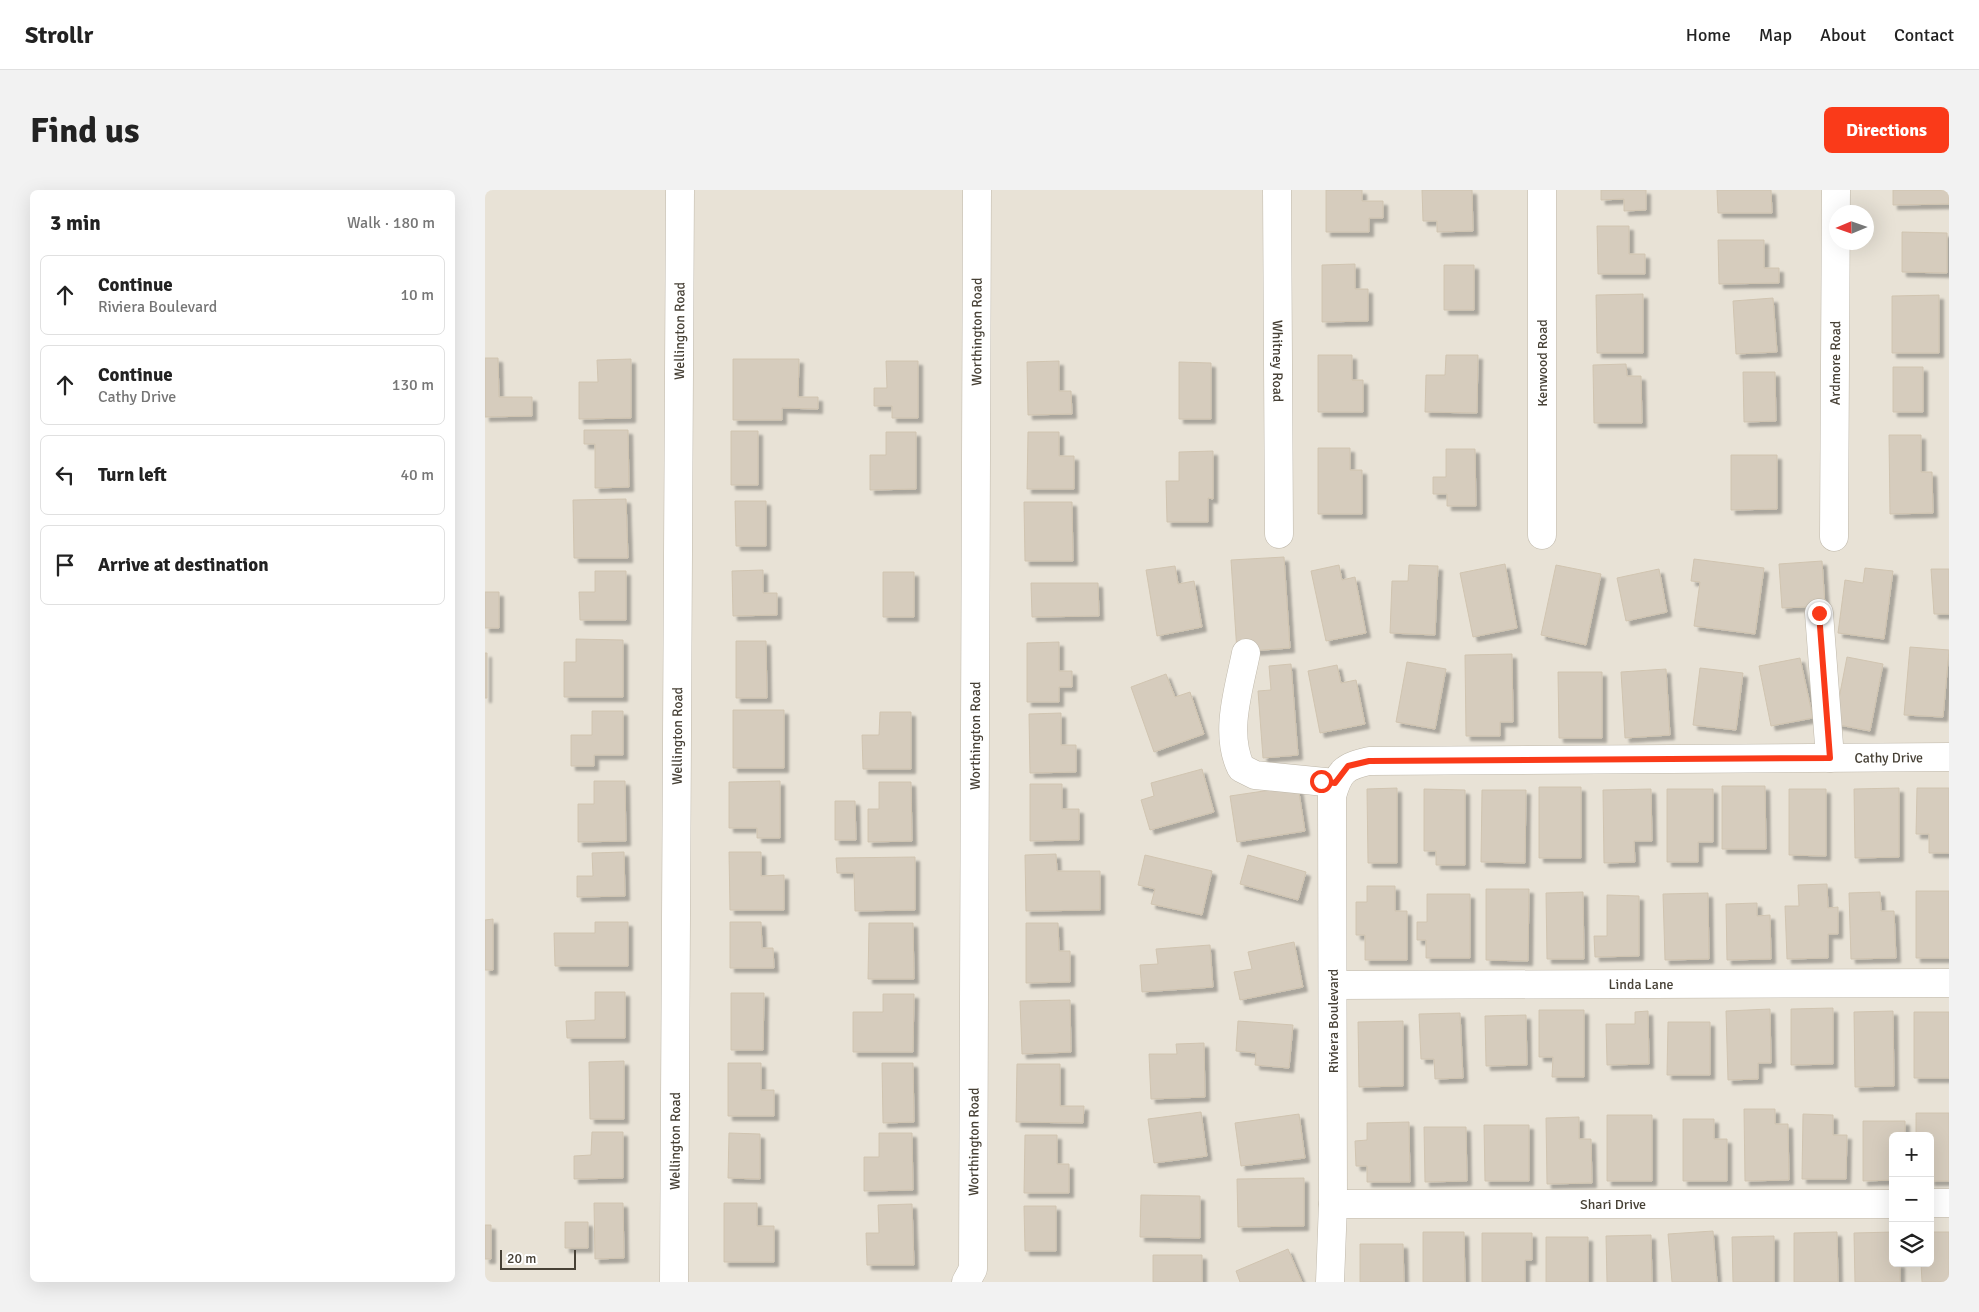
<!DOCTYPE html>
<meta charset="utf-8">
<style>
:root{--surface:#fff;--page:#f2f2f2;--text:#222;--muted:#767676;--line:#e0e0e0;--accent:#fa3a19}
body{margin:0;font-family:Signika,sans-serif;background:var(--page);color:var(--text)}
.controls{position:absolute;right:15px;bottom:15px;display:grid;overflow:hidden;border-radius:8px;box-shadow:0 5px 20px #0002}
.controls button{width:45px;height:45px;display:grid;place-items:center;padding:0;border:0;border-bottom:1px solid var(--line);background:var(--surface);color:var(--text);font:25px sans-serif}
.compass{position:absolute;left:1344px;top:15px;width:45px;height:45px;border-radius:50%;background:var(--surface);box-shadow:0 5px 20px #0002;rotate:268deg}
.scale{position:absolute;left:15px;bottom:12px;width:76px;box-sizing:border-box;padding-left:5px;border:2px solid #474136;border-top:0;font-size:14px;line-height:18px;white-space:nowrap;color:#474136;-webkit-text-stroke:4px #fff;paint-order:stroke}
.stop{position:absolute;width:15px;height:15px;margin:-11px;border:4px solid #fa3a19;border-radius:50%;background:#fff}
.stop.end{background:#fa3a19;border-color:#fff;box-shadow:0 1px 5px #0008}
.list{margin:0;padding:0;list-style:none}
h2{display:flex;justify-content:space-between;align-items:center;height:65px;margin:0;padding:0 20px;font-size:21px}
h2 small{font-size:16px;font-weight:400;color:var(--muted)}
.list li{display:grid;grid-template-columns:32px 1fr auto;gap:15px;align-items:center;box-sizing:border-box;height:80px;margin:0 10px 10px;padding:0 10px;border:1px solid var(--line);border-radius:8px}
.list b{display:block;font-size:19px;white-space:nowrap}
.list p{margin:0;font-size:16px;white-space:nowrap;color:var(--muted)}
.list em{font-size:16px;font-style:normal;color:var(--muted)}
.icon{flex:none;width:28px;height:28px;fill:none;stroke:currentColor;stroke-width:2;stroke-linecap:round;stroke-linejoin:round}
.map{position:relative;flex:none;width:1464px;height:1092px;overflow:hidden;border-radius:8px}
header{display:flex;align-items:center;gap:30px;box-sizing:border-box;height:70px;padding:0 25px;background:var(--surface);border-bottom:1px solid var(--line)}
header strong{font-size:24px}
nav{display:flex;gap:28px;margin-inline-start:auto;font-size:18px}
.intro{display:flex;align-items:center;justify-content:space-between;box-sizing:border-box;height:120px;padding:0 30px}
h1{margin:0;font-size:35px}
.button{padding:12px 22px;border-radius:8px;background:var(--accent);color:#fff;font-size:18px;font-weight:700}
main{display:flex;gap:30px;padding:0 30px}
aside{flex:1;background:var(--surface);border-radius:8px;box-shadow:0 5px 20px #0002}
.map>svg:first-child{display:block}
.residential{fill:#e8e2d6;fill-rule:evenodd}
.building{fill:#d6ccbd;stroke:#d0c4b0;filter:url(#shadow)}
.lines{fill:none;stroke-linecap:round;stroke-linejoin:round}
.minor-casing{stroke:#bfb8aa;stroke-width:29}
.minor{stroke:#fff;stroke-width:28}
.route{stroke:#fa3a19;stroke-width:6}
.labels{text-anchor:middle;stroke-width:4.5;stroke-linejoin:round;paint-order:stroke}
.street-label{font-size:14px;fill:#474136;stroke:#fff}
</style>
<header>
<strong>Strollr</strong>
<nav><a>Home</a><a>Map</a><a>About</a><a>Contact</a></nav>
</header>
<div class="intro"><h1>Find us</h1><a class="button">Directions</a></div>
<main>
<aside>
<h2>3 min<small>Walk · 180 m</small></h2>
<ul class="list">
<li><svg class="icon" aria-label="ahead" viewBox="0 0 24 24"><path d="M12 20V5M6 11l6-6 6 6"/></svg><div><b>Continue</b><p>Riviera Boulevard</p></div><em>10 m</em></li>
<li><svg class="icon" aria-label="ahead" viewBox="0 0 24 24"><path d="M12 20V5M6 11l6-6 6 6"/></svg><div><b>Continue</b><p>Cathy Drive</p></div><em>130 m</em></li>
<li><svg class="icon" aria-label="left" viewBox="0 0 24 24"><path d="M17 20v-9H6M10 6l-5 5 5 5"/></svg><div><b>Turn left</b></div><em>40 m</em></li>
<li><svg class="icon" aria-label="arrive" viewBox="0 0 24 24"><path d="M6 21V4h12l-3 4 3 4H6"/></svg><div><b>Arrive at destination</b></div></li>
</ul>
</aside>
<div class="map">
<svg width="1464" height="1092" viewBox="0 0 1464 1092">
<defs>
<filter id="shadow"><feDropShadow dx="4.5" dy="4.5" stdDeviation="1" flood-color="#0004"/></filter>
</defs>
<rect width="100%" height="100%" fill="#f4f0e8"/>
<path class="residential" d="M0,0H1464V1092H0ZM1352,22H1382V52H1352ZM1408,946H1445V1073H1408Z"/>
<path class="building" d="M841,0H877V11H898V28H884V42H841Z
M937,0H987L988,41L952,42V31H938Z
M1116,0H1161V20L1139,21V9L1116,10Z
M1232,0H1286L1287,23H1233Z
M1408,0H1464V14L1408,15Z
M1112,36H1144V64H1160V84H1113Z
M1417,42L1462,43V83L1417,82Z
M1233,50H1279V78H1294V93L1234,94Z
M870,74V99H883V131L837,132V75Z
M959,75H989V120H959Z
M1158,104V163H1112L1111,105Z
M1454,105V163H1407V106Z
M1288,108L1292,162L1251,164L1248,111Z
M833,165H867V190H878V222H833Z
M961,165H993L992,223L940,222L941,185H960Z
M0,168H13L14,207H47V226L0,227Z
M146,169V228L94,229V192H113L112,170Z
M248,169H314L313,207H333V219L297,218V230H248Z
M401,171H433V228H407V216H389V198H402Z
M574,171V201H586L587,224L543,225L542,172Z
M694,172L726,173V229H694Z
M1141,174L1142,186H1156L1157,233H1109L1108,175Z
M1408,177H1438V222H1408Z
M1258,182H1290L1291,231L1259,232Z
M99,240H143L144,297L110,298V254H99Z
M246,241H273V295H246Z
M401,242H431V299L385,300V265H401Z
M543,242H574V266H589V299H542Z
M1404,245H1436V282H1447L1448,323L1405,324Z
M833,258H865V280H877V324H833Z
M961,259H990L991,316H962V304H948V287H961Z
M728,261V309L723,308V332H682L681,291H694V262Z
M1246,265H1292V319L1246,320Z
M141,309L143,368H89L88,310Z
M250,311H281V356H251Z
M539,312H587L588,371H540Z
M799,367L805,458L752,462L746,370Z
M1209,369L1279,378L1270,444L1209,436L1215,392L1206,391Z
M1337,371L1340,416L1297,418L1294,374Z
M1020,374L1032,438L988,447L975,383Z
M854,375L857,390L870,387L881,443L841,451L826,381Z
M924,375L953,376L950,445L905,443L907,391H923Z
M1071,375L1116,384L1101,455L1056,445Z
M690,376L693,394L709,391L717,437L672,446L661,380Z
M1380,378L1408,381L1399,449L1353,443L1360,390L1378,393Z
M1174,379L1182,422L1141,431L1132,388Z
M1446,379H1464V424H1449Z
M278,380V403H292V425L248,426L247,381Z
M110,381H141V430H95L94,402H110Z
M398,382H429V427H398Z
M546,393H613L614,426L547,427Z
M0,402H14V438H0Z
M91,449L138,450V507H79V472H91Z
M251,451H281L282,508H251Z
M574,452V481H587V497H574V512H542V453Z
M1425,457L1464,460L1458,527L1419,525Z
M0,463H2V508H0Z
M1027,464L1028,532H1015V546H981L980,465Z
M1362,467L1398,474L1385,541L1349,534Z
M1315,468L1328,528L1286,536L1274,476Z
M922,472L961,479L950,539L911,532Z
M806,474L813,565L778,568L773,501L786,500L784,476Z
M852,475L856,493L871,490L880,534L835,543L823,481Z
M1215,478L1258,483L1251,540L1208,535Z
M1181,479L1185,545L1140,548L1136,482Z
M1073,482H1117V548H1074Z
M681,484L690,507L705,502L719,544L669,562L646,497Z
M248,520H299V578H248Z
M107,521H138V565H109V576H86V545H107Z
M395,522H426V579H378L377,545H394Z
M576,523V555H591V582L545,583L544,524Z
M717,579L729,622L665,640L656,610L669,606L666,593Z
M109,591H140L141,651L93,652V614H109Z
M295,591V648H272V638H244V592Z
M394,592H426L427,651L383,652V619H394Z
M545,594H577V619H594V650L545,651Z
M813,596L820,641L752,652L745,606Z
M1237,596H1280L1281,659H1237Z
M1054,597H1096V668H1054Z
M912,598V673H883L882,599Z
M1414,598V667L1370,668L1369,599Z
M1432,598H1464V663H1444V644H1431Z
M939,599L980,600V675H951V661H939Z
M1166,599L1167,651H1149L1150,672L1119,673L1118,600Z
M1182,599H1228V652H1213V672H1182Z
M1304,599H1341V666L1304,665Z
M997,600H1041L1040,673L996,672Z
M350,611H370L371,650H350Z
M139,662L140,706L92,707V686H108L107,663Z
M244,662H276V686L299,685V720H245Z
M571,664L572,681H615V720L541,721L540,665Z
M660,665L727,681L717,725L666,714L670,699L653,695Z
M763,665L821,682L813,710L755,694Z
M430,667V720L370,721L369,683H352L351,668Z
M1342,694L1343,718L1353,717V744H1343V768L1302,769L1300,716H1314L1313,695Z
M882,696H910V721H922V770H880V745H871V712H882Z
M1001,699H1044L1043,771L1001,770Z
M1431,701H1464V768H1431Z
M1098,702L1099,769H1062L1061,703Z
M1395,702L1396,721H1409L1411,768L1366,769L1364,703Z
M1223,703L1224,769L1180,770L1178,704Z
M942,704H985V768H941V750H932V732H942Z
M1122,705L1154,706V766L1110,767L1109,746H1122Z
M1272,713V726L1285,725L1286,769L1242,770L1241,714Z
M8,729V780H0V730Z
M110,732H143V776H70L69,743H110Z
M245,732H276L277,758H288L289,778H245Z
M384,733H428L429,789H383Z
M541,733H573L574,761H585V792L541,793Z
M809,752L818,797L755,810L749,782L767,779L763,762Z
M725,755L728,797L657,802L655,775L673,774L671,759Z
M110,802H140V848H82L81,831L110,830Z
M246,803H279L278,860H246Z
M398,804H429L428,862H368V822H398Z
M585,810L586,862L537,864L535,811Z
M1348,818V874L1306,875V819Z
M1285,819L1286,873H1273V889L1243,890L1241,821Z
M1054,820H1099V887H1067L1068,867H1054Z
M1163,821L1164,874L1122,875L1121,834H1150V822Z
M1408,821L1409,896L1370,897L1369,822Z
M1429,822H1464V888H1429Z
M975,823L978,888L950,889L949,869H936L934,824Z
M1041,825L1042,875L1001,876L1000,826Z
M753,831L808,835L804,878L770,875L771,863L751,861Z
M918,831V896L874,897L873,832Z
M1183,832H1225V885H1182Z
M719,853L720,907L666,909L664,864H692L691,854Z
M139,871V929H105L104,872Z
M243,873H276V900H289V926H243Z
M397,873H428L429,932L398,933Z
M532,874H575V916H599L598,933L531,932Z
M1259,919H1290V934H1303L1304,990L1260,991Z
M716,922L722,966L669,973L663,929Z
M1431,923H1464V991H1445V946H1431Z
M814,924L820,968L756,976L750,933Z
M1318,924L1348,925V945H1362L1361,989H1317Z
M1122,925H1167V991H1122Z
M1094,927V949H1106L1107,993L1062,994L1061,928Z
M1198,929H1229V949H1242V991H1198Z
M1378,931H1420V946H1408V990L1378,991Z
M924,932L925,992H882V976H871L870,951L882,950V933Z
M999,935H1044V991H1000Z
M939,937H981L982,991L940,992Z
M107,942H138V988L89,989V966L106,965Z
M244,943L275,944V989L243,988Z
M394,943H427L428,1000L379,1001V967H394Z
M540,945H572V974H584V1003H539Z
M819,988V1036L753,1037L752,989Z
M656,1005L715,1006V1048L655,1047Z
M109,1013H138L139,1068L110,1069Z
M239,1013H272V1036H289V1072H239Z
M427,1014L429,1075H382L381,1043H394L393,1015Z
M539,1016H571V1061H540Z
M80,1032H103V1058H80Z
M0,1035H6V1069H0Z
M1228,1041L1232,1092H1187L1183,1044Z
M938,1042H979L980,1092H938Z
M1352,1042L1353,1092H1309V1043Z
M1408,1042V1073H1415V1092H1370L1369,1043Z
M1445,1042H1464V1092H1437L1436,1073H1445Z
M997,1043H1047V1070H1040V1092H997Z
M1166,1045L1167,1092H1122L1121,1046Z
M1289,1046V1092H1248L1247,1047Z
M1061,1047H1103V1092H1061Z
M875,1054H918L919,1092H875Z
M803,1059L817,1092H755L751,1081Z
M668,1065H717V1092H668Z"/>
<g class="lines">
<defs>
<g id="minor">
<path id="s1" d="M792,0L794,344"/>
<path d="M1057,345V0"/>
<path id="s2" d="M1349,347L1351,0"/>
<path d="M1334,423L1345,568"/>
<path d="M761,463C754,499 739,543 756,578L770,585L850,593"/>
<path id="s3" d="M848,795L1464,793"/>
<path d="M1445,1013H1464"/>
<path id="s4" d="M848,1014H1408"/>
<path id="s5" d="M189,1092L195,0"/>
<path id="s6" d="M481,1092L488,1079L492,0"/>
<path id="s7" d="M845,1092L848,1014L847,606C854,581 859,577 884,571L1464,567"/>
</g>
</defs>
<use href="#minor" class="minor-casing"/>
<use href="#minor" class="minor"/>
</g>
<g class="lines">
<path class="route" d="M836,591L850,593L863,576L884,571L1345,568L1334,423"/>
</g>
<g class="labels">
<g class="street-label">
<text dy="5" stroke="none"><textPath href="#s5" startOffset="951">Wellington Road</textPath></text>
<text dy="5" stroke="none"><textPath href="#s6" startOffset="952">Worthington Road</textPath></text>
<text dy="5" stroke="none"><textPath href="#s1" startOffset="171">Whitney Road</textPath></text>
<text transform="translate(1057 173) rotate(-90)" y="5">Kenwood Road</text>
<text dy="5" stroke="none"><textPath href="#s2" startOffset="174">Ardmore Road</textPath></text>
<text dy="5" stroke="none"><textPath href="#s5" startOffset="546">Wellington Road</textPath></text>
<text dy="5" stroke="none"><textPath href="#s6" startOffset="548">Worthington Road</textPath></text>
<text dy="5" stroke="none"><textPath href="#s7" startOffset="1061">Cathy Drive</textPath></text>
<text dy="5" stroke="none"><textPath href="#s3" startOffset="308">Linda Lane</textPath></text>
<text transform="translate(848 831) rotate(-90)" y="5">Riviera Boulevard</text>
<text dy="5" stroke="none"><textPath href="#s5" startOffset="141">Wellington Road</textPath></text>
<text dy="5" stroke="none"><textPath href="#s6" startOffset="142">Worthington Road</textPath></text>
<text dy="5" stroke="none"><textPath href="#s4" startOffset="280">Shari Drive</textPath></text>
</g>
</g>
</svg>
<div class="controls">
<button>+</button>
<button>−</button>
<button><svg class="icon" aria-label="layers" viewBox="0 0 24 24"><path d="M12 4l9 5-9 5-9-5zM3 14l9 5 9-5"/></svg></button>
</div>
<svg class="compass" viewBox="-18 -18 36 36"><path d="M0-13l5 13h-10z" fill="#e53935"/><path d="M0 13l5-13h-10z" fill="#767676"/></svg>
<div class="scale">20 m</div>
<div class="stop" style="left:836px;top:591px"></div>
<div class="stop end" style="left:1334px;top:423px"></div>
</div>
</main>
